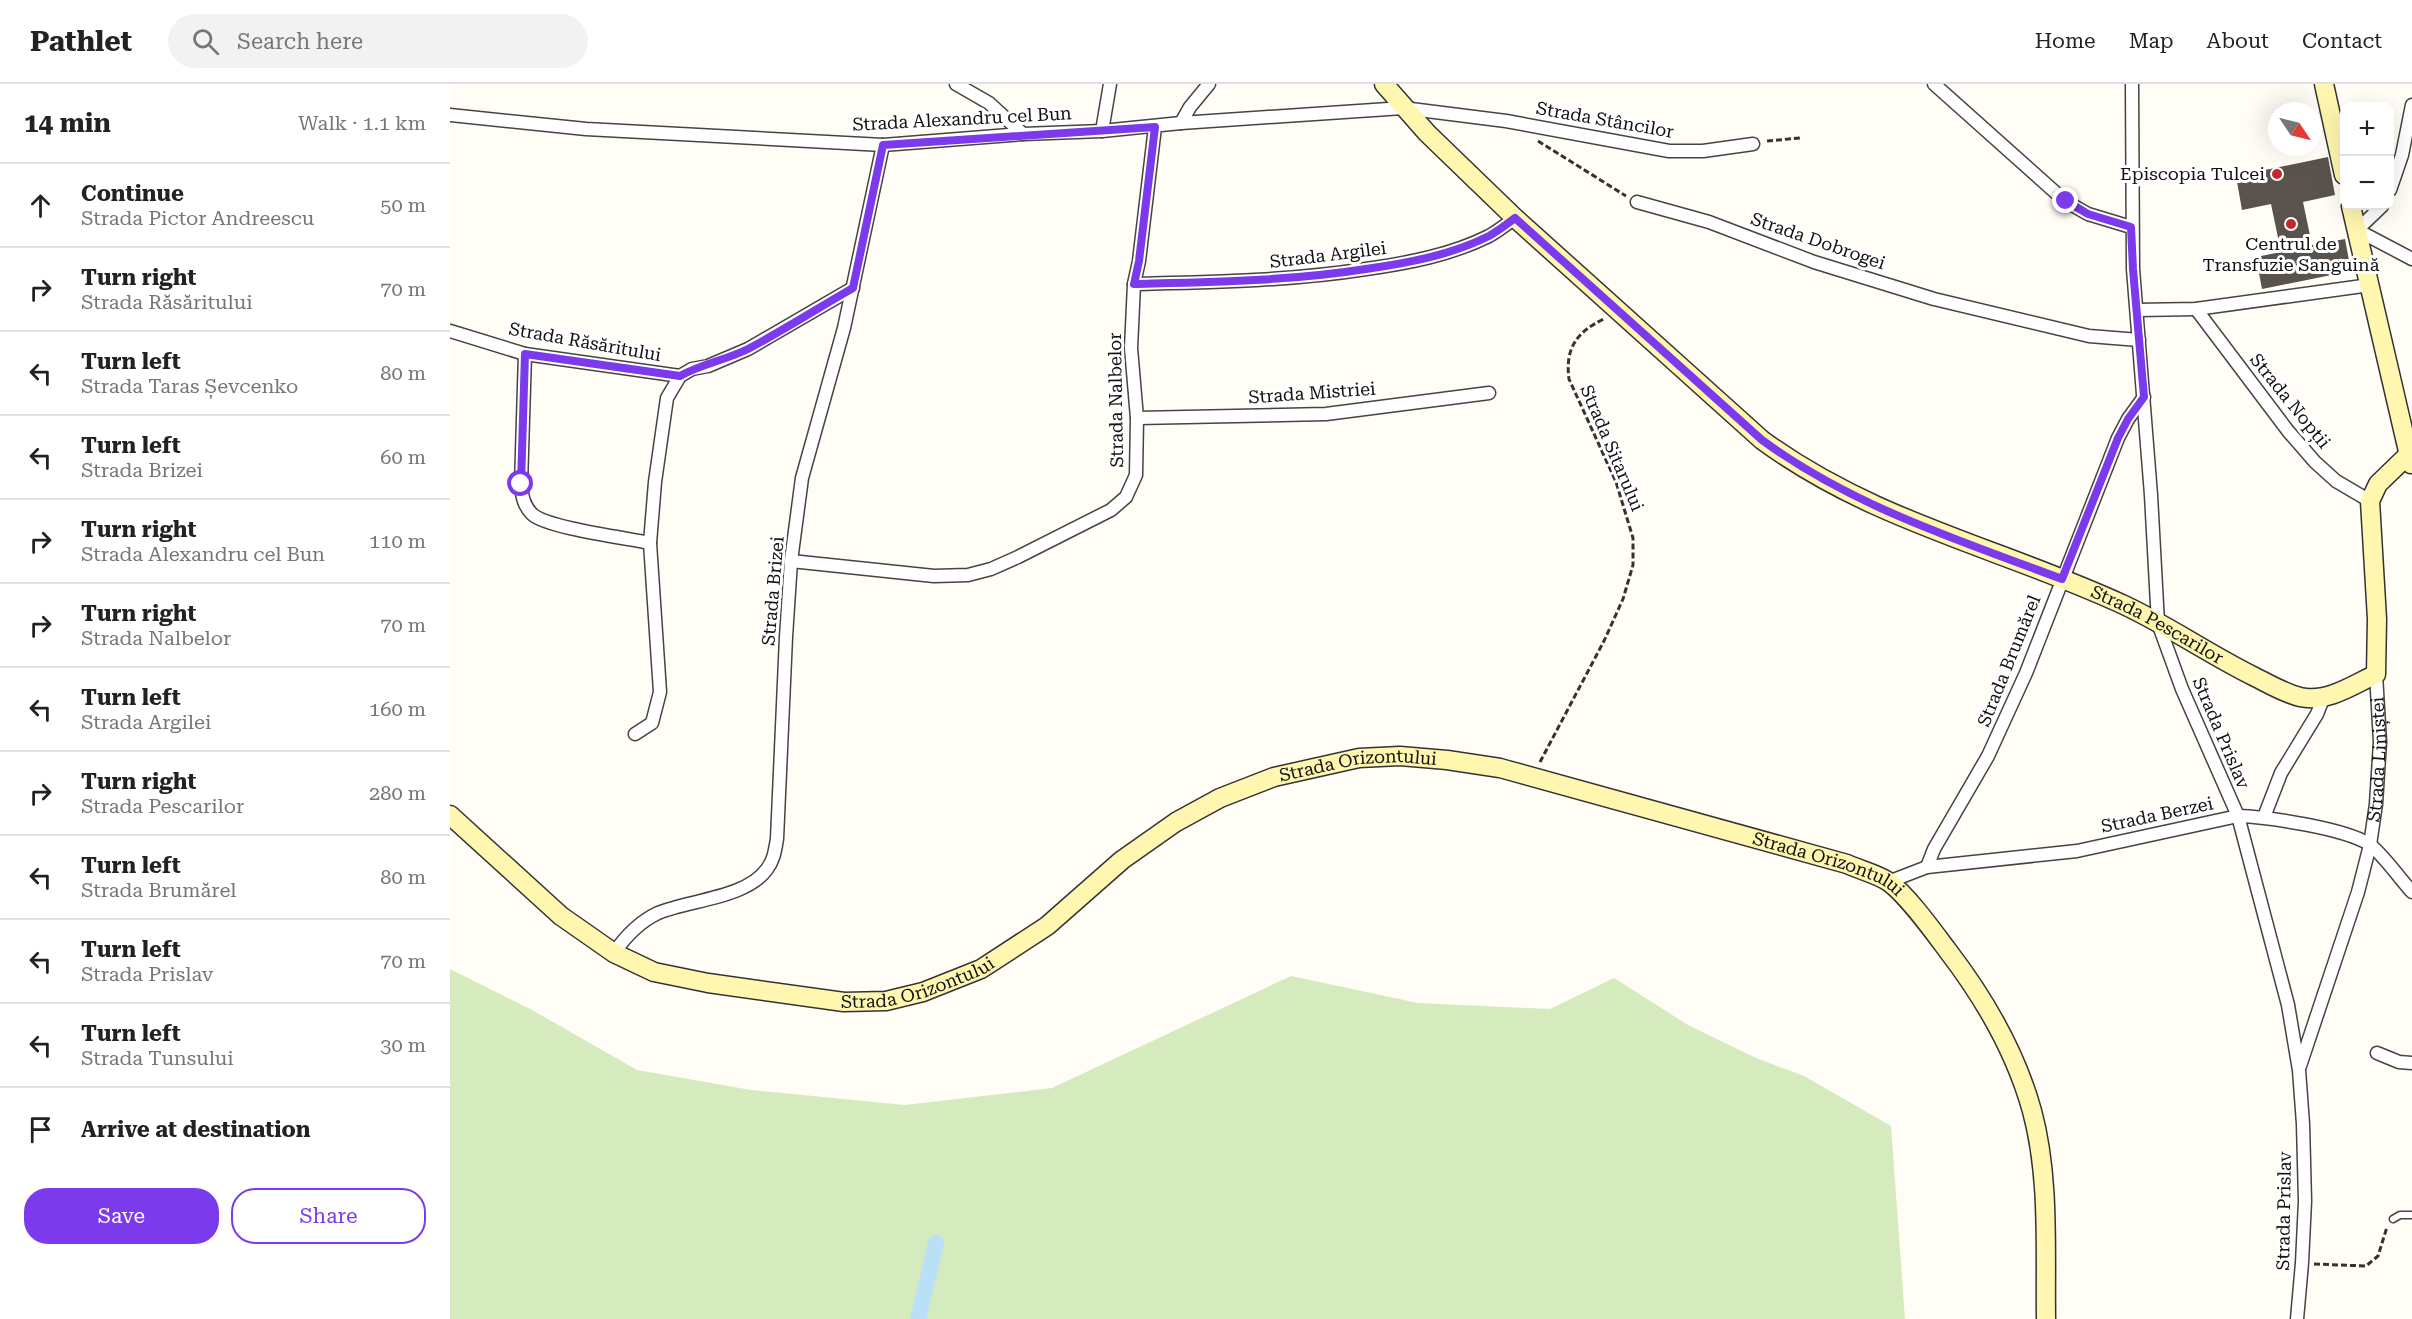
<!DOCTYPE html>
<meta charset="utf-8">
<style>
:root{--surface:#fff;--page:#f2f2f2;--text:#222;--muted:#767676;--line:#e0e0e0;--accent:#7c3aed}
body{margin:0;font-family:"Roboto Serif",serif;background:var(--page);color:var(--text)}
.controls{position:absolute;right:18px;top:18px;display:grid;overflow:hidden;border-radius:12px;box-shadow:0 6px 24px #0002}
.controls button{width:54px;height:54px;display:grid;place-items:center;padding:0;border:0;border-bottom:2px solid var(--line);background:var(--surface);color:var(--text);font:30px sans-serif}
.compass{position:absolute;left:1818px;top:18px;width:54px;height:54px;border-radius:50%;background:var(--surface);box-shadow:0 6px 24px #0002;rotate:125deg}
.stop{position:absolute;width:18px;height:18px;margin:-14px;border:4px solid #7c3aed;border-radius:50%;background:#fff}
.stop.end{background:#7c3aed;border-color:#fff;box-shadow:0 2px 6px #0008}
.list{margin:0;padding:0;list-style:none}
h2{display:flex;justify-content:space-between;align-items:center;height:78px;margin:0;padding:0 24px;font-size:26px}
h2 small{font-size:20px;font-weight:400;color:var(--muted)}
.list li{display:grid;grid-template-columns:39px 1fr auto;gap:18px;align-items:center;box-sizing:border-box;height:84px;padding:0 24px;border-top:2px solid var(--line)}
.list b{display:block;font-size:22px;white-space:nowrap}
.list p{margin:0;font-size:20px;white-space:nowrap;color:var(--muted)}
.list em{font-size:20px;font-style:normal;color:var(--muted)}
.actions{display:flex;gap:12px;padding:18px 24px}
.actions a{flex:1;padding:14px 0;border:2px solid var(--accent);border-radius:24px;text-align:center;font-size:21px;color:var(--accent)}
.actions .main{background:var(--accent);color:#fff}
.icon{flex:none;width:33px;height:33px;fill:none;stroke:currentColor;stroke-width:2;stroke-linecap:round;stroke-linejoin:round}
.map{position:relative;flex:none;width:1962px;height:1235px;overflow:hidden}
header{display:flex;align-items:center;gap:36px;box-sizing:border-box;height:84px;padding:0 30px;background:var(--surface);border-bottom:2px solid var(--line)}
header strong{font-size:28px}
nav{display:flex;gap:33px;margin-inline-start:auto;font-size:21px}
.search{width:420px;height:54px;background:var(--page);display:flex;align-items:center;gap:15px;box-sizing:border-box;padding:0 21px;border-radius:33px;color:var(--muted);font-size:22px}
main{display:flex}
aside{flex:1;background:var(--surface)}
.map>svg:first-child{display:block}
.green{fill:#d5ebbd}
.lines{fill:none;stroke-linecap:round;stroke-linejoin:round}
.canal{stroke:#b9e0f7;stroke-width:16}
.building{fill:#5a524d}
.lane-casing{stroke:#444;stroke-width:9}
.street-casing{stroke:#444;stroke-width:15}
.secondary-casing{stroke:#333;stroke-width:21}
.path{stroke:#333;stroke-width:3;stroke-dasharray:6 3;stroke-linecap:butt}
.lane{stroke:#fff;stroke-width:6}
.street{stroke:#fff;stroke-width:12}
.secondary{stroke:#fff6b0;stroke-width:18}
.route{stroke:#7c3aed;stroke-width:8}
.poi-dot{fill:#c4262e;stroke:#fff;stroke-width:2}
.labels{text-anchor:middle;stroke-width:6;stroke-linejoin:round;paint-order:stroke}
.street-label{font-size:18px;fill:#111;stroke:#fff}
.poi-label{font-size:18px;fill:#111;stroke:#fff;text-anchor:end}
</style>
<header>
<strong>Pathlet</strong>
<div class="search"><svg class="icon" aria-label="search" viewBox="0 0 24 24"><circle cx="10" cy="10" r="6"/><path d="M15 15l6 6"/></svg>Search here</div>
<nav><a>Home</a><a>Map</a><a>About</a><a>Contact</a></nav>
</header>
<main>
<aside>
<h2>14 min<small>Walk · 1.1 km</small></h2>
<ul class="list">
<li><svg class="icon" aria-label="ahead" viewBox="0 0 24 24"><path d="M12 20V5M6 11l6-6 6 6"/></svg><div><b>Continue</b><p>Strada Pictor Andreescu</p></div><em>50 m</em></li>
<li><svg class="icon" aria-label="right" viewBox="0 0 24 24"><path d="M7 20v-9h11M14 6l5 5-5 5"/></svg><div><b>Turn right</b><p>Strada Răsăritului</p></div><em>70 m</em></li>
<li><svg class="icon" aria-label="left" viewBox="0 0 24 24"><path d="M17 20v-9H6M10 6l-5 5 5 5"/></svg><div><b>Turn left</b><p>Strada Taras Șevcenko</p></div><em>80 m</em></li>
<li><svg class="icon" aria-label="left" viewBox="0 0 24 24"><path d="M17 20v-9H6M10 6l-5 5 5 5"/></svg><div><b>Turn left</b><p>Strada Brizei</p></div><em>60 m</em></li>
<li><svg class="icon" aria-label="right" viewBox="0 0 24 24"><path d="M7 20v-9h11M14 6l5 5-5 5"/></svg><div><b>Turn right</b><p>Strada Alexandru cel Bun</p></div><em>110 m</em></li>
<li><svg class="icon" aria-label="right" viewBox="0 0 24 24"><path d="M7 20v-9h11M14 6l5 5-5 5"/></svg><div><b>Turn right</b><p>Strada Nalbelor</p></div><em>70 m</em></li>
<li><svg class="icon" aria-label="left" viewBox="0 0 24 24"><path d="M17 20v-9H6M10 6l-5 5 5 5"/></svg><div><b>Turn left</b><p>Strada Argilei</p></div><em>160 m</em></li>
<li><svg class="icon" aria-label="right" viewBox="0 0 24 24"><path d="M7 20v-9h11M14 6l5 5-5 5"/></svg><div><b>Turn right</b><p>Strada Pescarilor</p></div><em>280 m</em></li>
<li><svg class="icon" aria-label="left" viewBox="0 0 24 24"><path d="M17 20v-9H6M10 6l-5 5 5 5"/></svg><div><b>Turn left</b><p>Strada Brumărel</p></div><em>80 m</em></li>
<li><svg class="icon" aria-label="left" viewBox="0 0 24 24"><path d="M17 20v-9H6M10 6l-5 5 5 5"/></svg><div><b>Turn left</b><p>Strada Prislav</p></div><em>70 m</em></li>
<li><svg class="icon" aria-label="left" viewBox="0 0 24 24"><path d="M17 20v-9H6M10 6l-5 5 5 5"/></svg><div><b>Turn left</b><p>Strada Tunsului</p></div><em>30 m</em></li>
<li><svg class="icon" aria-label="arrive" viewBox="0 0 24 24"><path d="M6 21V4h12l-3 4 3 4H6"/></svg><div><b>Arrive at destination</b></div></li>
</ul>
<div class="actions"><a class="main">Save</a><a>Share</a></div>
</aside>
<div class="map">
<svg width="1962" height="1235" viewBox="0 0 1962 1235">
<rect width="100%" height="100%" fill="#fffdf5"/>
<path class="green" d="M0,885L82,926L187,986L301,1006L455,1021L602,1004L841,892L968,919L1100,925L1164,894L1238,941L1306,974L1354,992L1441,1042L1455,1235H0Z"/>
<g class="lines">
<path class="canal" d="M468,1235L486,1159"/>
</g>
<path class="building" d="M1878,73L1885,111L1853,118L1862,161L1895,155L1901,187L1812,205L1806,173L1831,168L1821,120L1792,126L1786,92Z"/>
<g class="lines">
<defs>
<path id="lane" d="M1943,1135L1950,1131H1962"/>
<g id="street">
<path d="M506,0L539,19L573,50"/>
<path d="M1484,0L1615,117L1638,130L1681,143"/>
<path d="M1682,0L1683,185L1701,411L1708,539L1732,605L1788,732L1838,921L1849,986L1853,1040L1855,1117L1852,1179L1847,1235"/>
<path d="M0,31L136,45L433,61L573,50L652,47L731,39L953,24L1056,37L1219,67H1253L1303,60"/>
<path d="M731,39L740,23L759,0"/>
<path d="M652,47L660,0"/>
<path d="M1940,106L1952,71L1962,21"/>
<path d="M1187,118L1259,138L1364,178L1484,215L1639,252L1689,256"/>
<path d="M1932,122L1907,146L1962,175"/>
<path d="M684,200C762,198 839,197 916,185C958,179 1001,171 1039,152C1048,147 1057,140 1065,134"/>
<path d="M1746,225L1838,347L1865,378L1886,397L1920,417"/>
<path d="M1687,226L1746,225L1920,201"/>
<path d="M0,247L75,270L230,292"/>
<path d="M75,270L71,400C72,411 73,421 82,430C97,444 176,454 200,459"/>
<path d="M687,334L876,330L1039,309"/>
<path d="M341,477L484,492L518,491L541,485L568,473L661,426L676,413L686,391L687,334L681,264L684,200L689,177L705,43"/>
<path d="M185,650L202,639L210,608L200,459L205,398L217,314L230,292L242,285L258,282L298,265L403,204"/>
<path d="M1814,733L1831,689L1867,630L1873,615"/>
<path d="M1477,783L1484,765L1538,672L1576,589L1668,354L1678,335L1694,313"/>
<path d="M1438,798L1477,783L1627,767L1788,732C1818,733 1893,744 1919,760C1931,768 1951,796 1962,808"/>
<path d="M164,869C175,853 189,838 208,829C239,816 297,814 317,785C324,776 325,766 327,755L336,553L341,477L352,394L394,244L433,61"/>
<path d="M1927,969L1949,978L1962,979"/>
<path id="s1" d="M1850,982L1908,808L1920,761L1926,720L1930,658L1926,590"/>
</g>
<g id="secondary">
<path id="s2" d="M934,0L977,49L1065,134L1312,356C1424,438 1551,464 1674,521C1719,542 1760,571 1805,593C1819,600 1834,609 1850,613C1877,619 1903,601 1926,590L1927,535L1920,417L1928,400L1959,370"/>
<path d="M1874,0L1894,91"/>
<path d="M1901,122L1961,380"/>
<path id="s3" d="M0,731L111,832L164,869L204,888L258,899L394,918L436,917L473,908L531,885L597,842L672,776L726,738L770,714L824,693L909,674L950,672L997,676L1050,684L1397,780C1410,786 1427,790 1439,798C1458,812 1483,847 1498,867C1534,914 1566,969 1582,1027C1600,1093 1595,1167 1596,1235"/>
</g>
</defs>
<use href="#lane" class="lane-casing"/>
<use href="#street" class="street-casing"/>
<use href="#secondary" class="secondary-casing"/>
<path class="path" d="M1088,57L1176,112
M1317,57L1350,54
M1090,678L1154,557L1173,515L1183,481V454L1166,398L1119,295C1115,265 1126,248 1154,235
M1864,1180L1916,1182L1928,1172L1937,1143"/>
<use href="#lane" class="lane"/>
<use href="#street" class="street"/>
<use href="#secondary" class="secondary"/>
</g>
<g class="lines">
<path class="route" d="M71,400L75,270L230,292C251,280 276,276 298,265C334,246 368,224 403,204L433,61L705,43L689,177L684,200C762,198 839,197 916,185C958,179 1001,171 1039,152C1048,147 1057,140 1065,134L1312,356C1402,422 1508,456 1612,495L1668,354L1678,335L1694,313L1683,185L1681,143L1638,130L1616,117"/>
</g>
<g class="poi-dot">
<circle cx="1827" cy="90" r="6"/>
<circle cx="1841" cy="140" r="6"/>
</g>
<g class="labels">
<g class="street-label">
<text transform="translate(512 35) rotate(-3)" y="6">Strada Alexandru cel Bun</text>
<text transform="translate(1155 36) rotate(10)" y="6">Strada Stâncilor</text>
<text transform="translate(1368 157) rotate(19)" y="6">Strada Dobrogei</text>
<text transform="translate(878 171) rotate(-7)" y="6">Strada Argilei</text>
<text transform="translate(135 258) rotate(10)" y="6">Strada Răsăritului</text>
<text transform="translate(862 309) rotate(-4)" y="6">Strada Mistriei</text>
<text transform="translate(666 316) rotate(-91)" y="6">Strada Nalbelor</text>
<text transform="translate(1840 317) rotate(51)" y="6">Strada Nopții</text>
<text transform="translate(1162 364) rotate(67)" y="6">Strada Sitarului</text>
<text transform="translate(323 507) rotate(-85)" y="6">Strada Brizei</text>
<text dy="6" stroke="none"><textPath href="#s2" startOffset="957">Strada Pescarilor</textPath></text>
<text transform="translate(1559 577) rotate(-68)" y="6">Strada Brumărel</text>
<text transform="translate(1771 649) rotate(67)" y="6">Strada Prislav</text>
<text dy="6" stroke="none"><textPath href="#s1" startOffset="318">Strada Liniștei</textPath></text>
<text dy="6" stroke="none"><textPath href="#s3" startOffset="1032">Strada Orizontului</textPath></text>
<text transform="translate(1707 731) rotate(-12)" y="6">Strada Berzei</text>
<text dy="6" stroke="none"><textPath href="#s3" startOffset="1518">Strada Orizontului</textPath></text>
<text dy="6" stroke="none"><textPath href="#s3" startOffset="528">Strada Orizontului</textPath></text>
<text transform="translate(1834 1127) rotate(-89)" y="6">Strada Prislav</text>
</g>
<g class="poi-label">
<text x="1815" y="96">Episcopia Tulcei</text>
<text x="1841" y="166" text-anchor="middle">Centrul de<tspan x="1841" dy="21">Transfuzie Sanguină</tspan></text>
</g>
</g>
</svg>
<div class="controls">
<button>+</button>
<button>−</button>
</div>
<svg class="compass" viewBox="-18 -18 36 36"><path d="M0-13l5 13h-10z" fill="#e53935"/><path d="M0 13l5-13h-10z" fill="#767676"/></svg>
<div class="stop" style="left:71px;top:400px"></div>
<div class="stop end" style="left:1616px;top:117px"></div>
</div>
</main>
